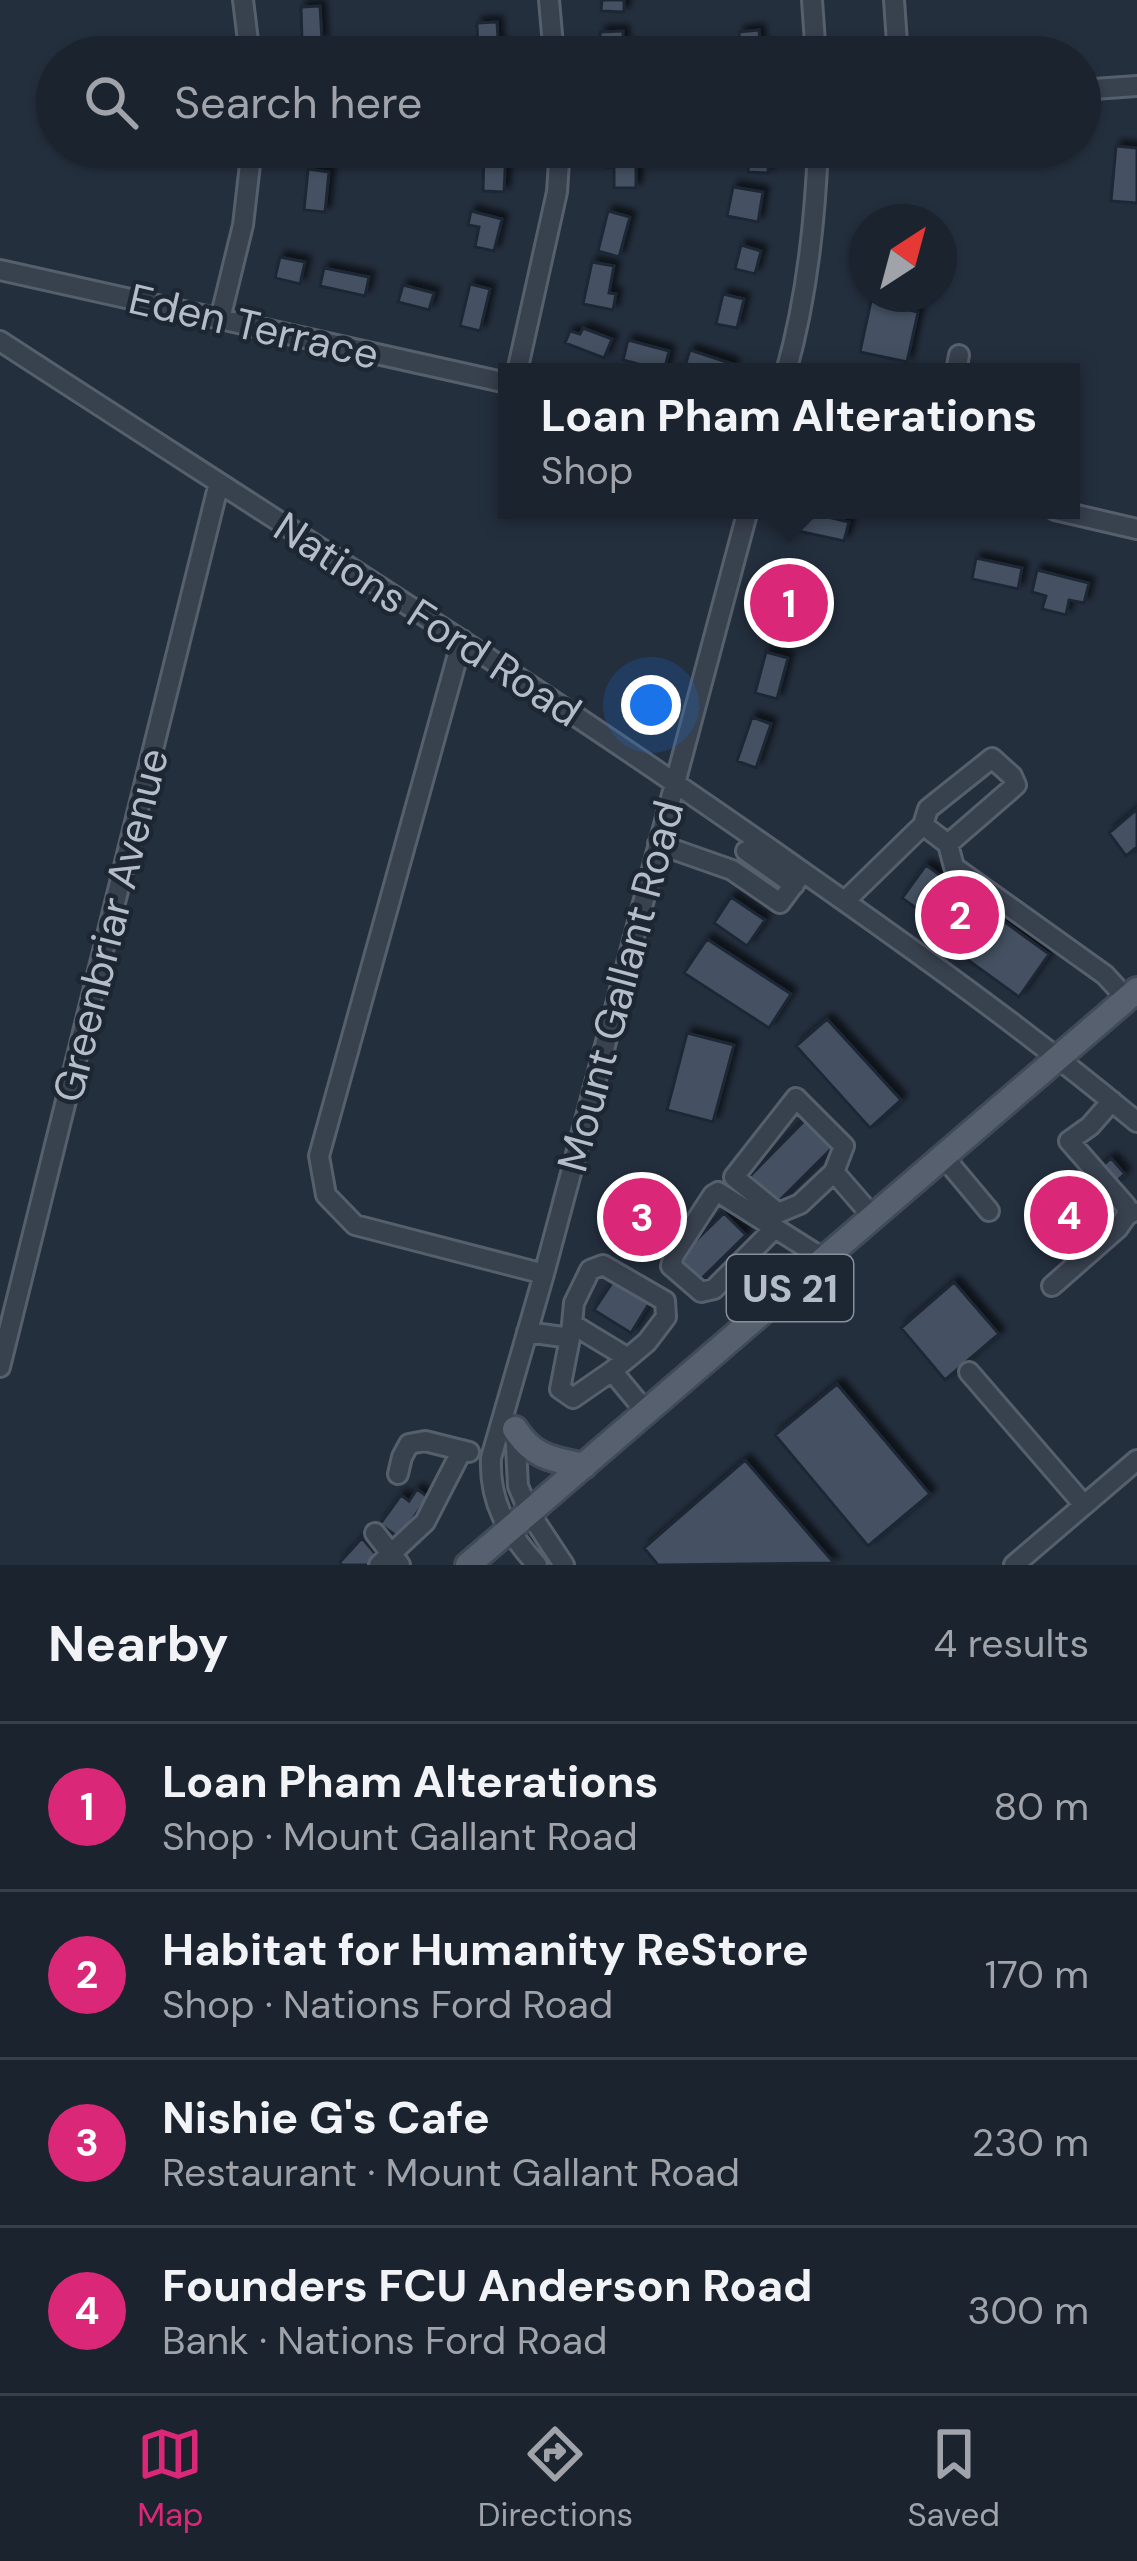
<!DOCTYPE html>
<meta charset="utf-8">
<style>
:root{--surface:#1b232e;--page:#242b36;--text:#f1f3f6;--muted:#a0a4aa;--line:#39404a;--accent:#db2777}
body{margin:0;font-family:"DM Sans",sans-serif;background:var(--page);color:var(--text)}
.compass{position:absolute;left:849px;top:204px;width:108px;height:108px;border-radius:50%;background:var(--surface);box-shadow:0 3px 9px #0004;rotate:36deg}
.you{position:absolute;left:651px;top:705px;width:42px;height:42px;margin:-30px;border:9px solid #fff;border-radius:50%;background:#1a73e8;box-shadow:0 0 0 18px #1a73e833}
.badge{display:grid;place-items:center;width:78px;height:78px;border-radius:50%;background:var(--accent);color:#fff;font-size:39px;font-weight:700}
.pin{position:absolute;translate:-50% -50%;border:6px solid #fff;box-shadow:0 3px 12px #0006}
.popup{position:absolute;left:498px;top:363px;width:582px;height:156px;box-sizing:border-box;display:grid;place-content:center;border-radius:0px;background:var(--surface);filter:drop-shadow(0 3px 9px #0005);font-size:39px;white-space:nowrap;color:var(--muted)}
.popup b{font-size:45px;color:var(--text)}
.popup::after{content:'';position:absolute;left:50%;top:100%;margin-left:-24px;border:24px solid transparent;border-top-color:var(--surface)}
.list{margin:0;padding:0;list-style:none}
h2{display:flex;justify-content:space-between;align-items:center;height:156px;margin:0;padding:0 48px;font-size:51px}
h2 small{font-size:39px;font-weight:400;color:var(--muted)}
.list li{display:grid;grid-template-columns:78px 1fr auto;gap:36px;align-items:center;box-sizing:border-box;height:168px;padding:0 48px;border-top:3px solid var(--line)}
.list b{display:block;font-size:45px;white-space:nowrap}
.list p{margin:0;font-size:39px;white-space:nowrap;color:var(--muted)}
.list em{font-size:39px;font-style:normal;color:var(--muted)}
.icon{flex:none;width:66px;height:66px;fill:none;stroke:currentColor;stroke-width:2;stroke-linecap:round;stroke-linejoin:round}
.map{position:relative;flex:none;width:1137px;height:1565px;overflow:hidden}
.search{position:absolute;background:var(--surface);box-shadow:0 3px 9px #0004;left:36px;right:36px;top:36px;height:132px;display:flex;align-items:center;gap:30px;box-sizing:border-box;padding:0 42px;border-radius:66px;color:var(--muted);font-size:45px}
.sheet{height:828px;background:var(--surface)}
nav{display:flex;justify-content:space-around;align-items:center;box-sizing:border-box;height:168px;border-top:3px solid var(--line);background:var(--surface);font-size:33px;color:var(--muted)}
nav a{display:grid;justify-items:center;gap:6px}
nav .on{color:var(--accent)}
.map>svg:first-child{display:block}
.building{fill:#455162;stroke:#1f2835;stroke-width:3;filter:url(#shadow)}
.lines{fill:none;stroke-linecap:round;stroke-linejoin:round}
.minor-casing{stroke:#565f6c;stroke-width:24}
.major-casing{stroke:#414a57;stroke-width:30}
.minor{stroke:#38414e;stroke-width:18}
.major{stroke:#56606e;stroke-width:24}
.labels{text-anchor:middle;stroke-width:9;stroke-linejoin:round;paint-order:stroke}
.shield{fill:#1d2633;stroke:#878f9c;stroke-width:3}
.shield-label{font-size:39px;font-weight:bold;fill:#b4bcc9}
.street-label{font-size:42px;fill:#b4bcc9;stroke:#1d2633}
</style>
<div class="map">
<svg width="1137" height="1565" viewBox="0 0 1137 1565">
<defs>
<filter id="shadow"><feDropShadow dx="5.5" dy="-5.5" stdDeviation="3" flood-color="#0009"/></filter>
</defs>
<rect width="100%" height="100%" fill="#242f3e"/>
<path class="building" d="M602,0H624V12L601,11Z
M320,6L322,41L302,42L301,7Z
M497,22L499,57H478L477,23Z
M759,30L761,57H741L739,32Z
M623,31L624,57H601L600,32Z
M1116,146L1137,148V203L1111,201Z
M749,147L770,148L768,173L748,172Z
M484,149L506,150L504,192L483,191Z
M605,151H636V188H614V168H606Z
M308,169L329,172L325,212L304,210Z
M733,187L763,192L758,222L727,216Z
M471,211L502,219L494,251L475,247L479,227L468,225Z
M608,211L630,217L619,257L598,251Z
M741,245L761,251L755,274L735,269Z
M280,257L305,262L300,284L275,278Z
M592,262L614,266L609,293L616,294L613,310L583,304Z
M324,268L369,277L365,296L320,286Z
M470,284L490,289L480,331L460,326Z
M403,285L434,293L429,310L398,302Z
M723,294L744,299L737,328L716,324Z
M871,301L918,312L907,362L860,352Z
M583,328L612,339L604,358L565,343L570,331L580,334Z
M628,340L669,351L664,371L623,360Z
M690,350L733,364L730,372H683Z
M802,511L849,522L844,541L798,531Z
M976,558L1022,568L1018,589L972,579Z
M1037,570L1089,583L1084,603L1069,600L1066,615L1042,609L1046,596L1032,592Z
M784,582L805,588L793,629L773,623Z
M766,652L788,658L777,699L755,693Z
M752,717L771,724L756,768L737,761Z
M1137,809V847L1126,856L1109,833Z
M926,865L1049,954L1019,997L943,942L949,932L902,898Z
M731,897L765,920L747,946L714,923Z
M707,939L791,994L769,1028L684,973Z
M827,1019L901,1100L870,1128L796,1046Z
M687,1033L734,1045L713,1122L667,1110Z
M806,1119L834,1146L777,1203L750,1176Z
M1111,1158L1125,1174L1092,1203L1078,1187Z
M1072,1181L1103,1216L1065,1249L1035,1214Z
M640,1188L670,1207L645,1245L615,1226Z
M724,1213L746,1235L695,1285L673,1263Z
M614,1280L650,1302L631,1333L594,1310Z
M954,1282L999,1334L945,1380L901,1328Z
M837,1384L930,1494L868,1546L775,1435Z
M745,1460L834,1563L658,1565L644,1548Z
M417,1489L428,1497L399,1538L380,1524L401,1495L409,1501Z
M362,1538L380,1559L373,1565H342L340,1562Z"/>
<g class="lines">
<defs>
<path id="minor" d="M243,0L250,57
M549,0L554,57
M812,0L816,57
M894,0L898,57
M1080,90L1137,86
M0,270L507,383
M220,319L243,225L252,147
M0,341C269,516 541,687 803,872C917,952 1030,1033 1137,1122
M517,372L557,192L560,147
M786,372C807,298 815,224 818,147
M956,372L959,355
M1055,510L1137,529
M462,640L319,1156L326,1195L355,1225L544,1274
M923,825L928,809L992,758L1012,776L1016,785L948,844
M658,844L732,870L780,903L803,872
M746,851L794,885
M845,901L923,825L948,844L954,867L1105,975L1127,999
M1112,1101L1090,1126L1069,1141L1126,1206L1127,1215
M943,1156L989,1211
M834,1172L800,1204L778,1213L734,1177L796,1098L844,1146L834,1172L873,1217
M775,1228L714,1289L701,1292L671,1266L674,1255L713,1195L718,1192L824,1259
M1052,1286L1118,1228L1127,1215L1133,1212
M572,1324L574,1303L590,1270L603,1265L665,1301L666,1317L647,1342L628,1358
M527,1332L570,1338L572,1324L628,1358L612,1371L646,1412
M570,1338L560,1389L573,1398L612,1371
M0,1367L219,483
M969,1372L1084,1505
M515,1427L518,1486L529,1512L564,1565
M398,1474L402,1457L409,1444L425,1441L469,1452
M375,1533L400,1565
M379,1565L425,1522L462,1450
M537,1565C508,1533 489,1503 491,1458L544,1274L748,510
M1014,1565L1137,1460"/>
<path id="major" d="M515,1429C534,1458 552,1459 584,1466
M468,1565L1137,990"/>
</defs>
<use href="#minor" class="minor-casing"/>
<use href="#major" class="major-casing"/>
<use href="#minor" class="minor"/>
<use href="#major" class="major"/>
</g>
<g class="labels">
<rect class="shield" x="727" y="1255" width="126" height="66" rx="9"/>
<g class="shield-label">
<text x="790" y="1302">US 21</text>
</g>
<g class="street-label">
<text transform="translate(254 326) rotate(13)" y="15">Eden Terrace</text>
<text transform="translate(428 619) rotate(33)" y="15">Nations Ford Road</text>
<text transform="translate(110 925) rotate(-76)" y="15">Greenbriar Avenue</text>
<text transform="translate(620 986) rotate(-75)" y="15">Mount Gallant Road</text>
</g>
</g>
</svg>
<svg class="compass" viewBox="-18 -18 36 36"><path d="M0-13l5 13h-10z" fill="#e53935"/><path d="M0 13l5-13h-10z" fill="#a0a4aa"/></svg>
<div class="you"></div>
<div class="pin badge" style="left:789px;top:603px">1</div>
<div class="popup"><b>Loan Pham Alterations</b>Shop</div>
<div class="pin badge" style="left:960px;top:915px">2</div>
<div class="pin badge" style="left:642px;top:1217px">3</div>
<div class="pin badge" style="left:1069px;top:1215px">4</div>
<div class="search"><svg class="icon" aria-label="search" viewBox="0 0 24 24"><circle cx="10" cy="10" r="6"/><path d="M15 15l6 6"/></svg>Search here</div>
</div>
<section class="sheet">
<h2>Nearby<small>4 results</small></h2>
<ul class="list">
<li><span class="badge">1</span><div><b>Loan Pham Alterations</b><p>Shop · Mount Gallant Road</p></div><em>80 m</em></li>
<li><span class="badge">2</span><div><b>Habitat for Humanity ReStore</b><p>Shop · Nations Ford Road</p></div><em>170 m</em></li>
<li><span class="badge">3</span><div><b>Nishie G's Cafe</b><p>Restaurant · Mount Gallant Road</p></div><em>230 m</em></li>
<li><span class="badge">4</span><div><b>Founders FCU Anderson Road</b><p>Bank · Nations Ford Road</p></div><em>300 m</em></li>
</ul>
</section>
<nav>
<a class="on"><svg class="icon" aria-label="map" viewBox="0 0 24 24"><path d="M3 6l6-2 6 2 6-2v14l-6 2-6-2-6 2zM9 4v14M15 6v14"/></svg>Map</a>
<a><svg class="icon" aria-label="directions" viewBox="0 0 24 24"><path d="M12 3l9 9-9 9-9-9zM9 14v-3h6M13 9l2 2-2 2"/></svg>Directions</a>
<a><svg class="icon" aria-label="saved" viewBox="0 0 24 24"><path d="M7 4h10v16l-5-4-5 4z"/></svg>Saved</a>
</nav>
